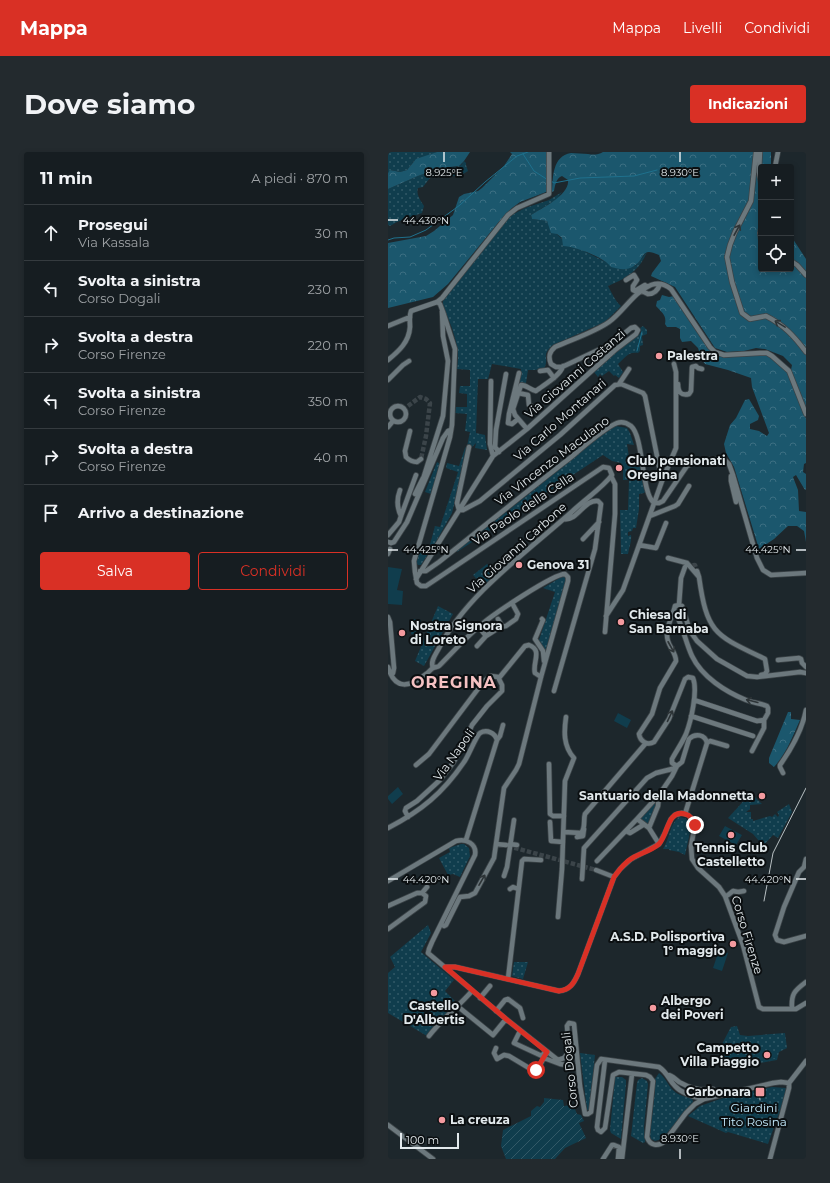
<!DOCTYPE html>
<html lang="it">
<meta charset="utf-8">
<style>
:root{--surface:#161d21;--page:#232a2e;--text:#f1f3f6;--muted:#9ea2a5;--line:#353b3f;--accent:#d93025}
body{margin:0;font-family:Montserrat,sans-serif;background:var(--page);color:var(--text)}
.controls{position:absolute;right:12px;top:12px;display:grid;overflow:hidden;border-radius:4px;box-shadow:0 2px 6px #0003}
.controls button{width:36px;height:36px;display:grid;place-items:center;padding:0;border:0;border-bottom:1px solid var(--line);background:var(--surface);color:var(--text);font:20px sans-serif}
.scale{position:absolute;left:12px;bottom:10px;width:59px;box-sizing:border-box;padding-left:4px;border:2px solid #e2e9ec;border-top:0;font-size:11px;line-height:14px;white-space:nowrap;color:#e2e9ec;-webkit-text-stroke:3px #0b0f11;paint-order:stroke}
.stop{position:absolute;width:12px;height:12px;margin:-9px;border:3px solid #d93025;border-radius:50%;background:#fff}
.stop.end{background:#d93025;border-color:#fff;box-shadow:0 1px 4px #0008}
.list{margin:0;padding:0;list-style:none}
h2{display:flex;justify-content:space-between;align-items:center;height:52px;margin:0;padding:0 16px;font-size:17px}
h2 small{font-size:13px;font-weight:400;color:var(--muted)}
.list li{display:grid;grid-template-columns:26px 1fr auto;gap:12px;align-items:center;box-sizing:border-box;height:56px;padding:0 16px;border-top:1px solid var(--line)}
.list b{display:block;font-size:15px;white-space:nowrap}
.list p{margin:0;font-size:13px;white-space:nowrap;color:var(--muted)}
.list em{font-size:13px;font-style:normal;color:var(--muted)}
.actions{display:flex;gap:8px;padding:12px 16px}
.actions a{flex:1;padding:9px 0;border:1px solid var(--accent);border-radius:4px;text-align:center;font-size:14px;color:var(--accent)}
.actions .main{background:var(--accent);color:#fff}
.icon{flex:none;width:22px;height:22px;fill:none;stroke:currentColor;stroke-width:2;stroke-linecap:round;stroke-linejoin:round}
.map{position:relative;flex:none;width:418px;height:1007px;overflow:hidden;border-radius:4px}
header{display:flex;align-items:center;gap:24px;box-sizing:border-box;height:56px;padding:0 20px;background:var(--accent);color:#fff}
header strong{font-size:19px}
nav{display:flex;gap:22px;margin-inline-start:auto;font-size:14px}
.intro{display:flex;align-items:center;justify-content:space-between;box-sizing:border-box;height:96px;padding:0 24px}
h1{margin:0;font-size:28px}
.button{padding:10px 18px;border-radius:4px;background:var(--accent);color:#fff;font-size:14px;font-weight:700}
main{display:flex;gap:24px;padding:0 24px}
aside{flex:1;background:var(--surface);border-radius:4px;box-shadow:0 2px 6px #0003}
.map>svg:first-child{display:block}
.grass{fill:url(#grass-dots)}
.forest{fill:url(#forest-crowns)}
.garden{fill:url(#garden-furrows)}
.pitch{fill:#103d4d}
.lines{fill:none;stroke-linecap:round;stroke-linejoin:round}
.stream{stroke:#1f718d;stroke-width:1}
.minor-tunnel{stroke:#3b4449;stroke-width:4.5;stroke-dasharray:4.5 2;stroke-linecap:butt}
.minor-casing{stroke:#3c4448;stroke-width:6}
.minor{stroke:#6c787d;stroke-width:4.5}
.rail{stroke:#b8c0c3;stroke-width:1}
.oneway{stroke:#2d3437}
.route{stroke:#d93025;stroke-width:5}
.ticks{fill:none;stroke:#e2e9ec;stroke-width:1.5}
.poi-dot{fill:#f49a9f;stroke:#0b0f11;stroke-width:1.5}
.labels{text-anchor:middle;stroke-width:4;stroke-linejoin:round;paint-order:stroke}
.poi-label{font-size:12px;font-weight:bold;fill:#e2e9ec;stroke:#0b0f11;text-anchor:start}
.street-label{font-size:12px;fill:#e2e9ec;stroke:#0b0f11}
.park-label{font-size:12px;fill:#c3eafc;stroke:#0b0f11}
.district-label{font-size:16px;font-weight:bold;letter-spacing:1px;fill:#f5c1c2;stroke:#0b0f11}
.ticks-label{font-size:10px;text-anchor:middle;fill:#e2e9ec;stroke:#0b0f11;stroke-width:4;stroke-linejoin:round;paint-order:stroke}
</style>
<header>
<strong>Mappa</strong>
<nav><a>Mappa</a><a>Livelli</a><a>Condividi</a></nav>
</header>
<div class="intro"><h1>Dove siamo</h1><a class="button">Indicazioni</a></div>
<main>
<aside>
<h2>11 min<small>A piedi · 870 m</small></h2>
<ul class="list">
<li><svg class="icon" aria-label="ahead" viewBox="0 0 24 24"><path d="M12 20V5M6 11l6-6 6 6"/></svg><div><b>Prosegui</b><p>Via Kassala</p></div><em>30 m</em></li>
<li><svg class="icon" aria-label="left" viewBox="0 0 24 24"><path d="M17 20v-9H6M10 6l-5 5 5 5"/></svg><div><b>Svolta a sinistra</b><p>Corso Dogali</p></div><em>230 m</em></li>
<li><svg class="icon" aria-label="right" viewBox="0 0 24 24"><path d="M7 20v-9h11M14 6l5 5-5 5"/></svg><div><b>Svolta a destra</b><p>Corso Firenze</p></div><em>220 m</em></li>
<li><svg class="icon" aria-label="left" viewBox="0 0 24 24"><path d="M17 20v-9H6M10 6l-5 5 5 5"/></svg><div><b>Svolta a sinistra</b><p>Corso Firenze</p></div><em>350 m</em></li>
<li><svg class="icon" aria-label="right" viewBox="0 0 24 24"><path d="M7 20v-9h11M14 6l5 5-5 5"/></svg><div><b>Svolta a destra</b><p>Corso Firenze</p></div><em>40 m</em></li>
<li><svg class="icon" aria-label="arrive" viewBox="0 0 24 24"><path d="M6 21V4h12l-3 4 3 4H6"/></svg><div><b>Arrivo a destinazione</b></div></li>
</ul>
<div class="actions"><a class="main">Salva</a><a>Condividi</a></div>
</aside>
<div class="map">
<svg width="418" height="1007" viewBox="0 0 418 1007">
<defs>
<pattern id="grass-dots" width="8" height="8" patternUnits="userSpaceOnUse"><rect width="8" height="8" fill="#103d4d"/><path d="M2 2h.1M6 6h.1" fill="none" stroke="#325967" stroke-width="1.8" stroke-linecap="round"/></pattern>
<pattern id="forest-crowns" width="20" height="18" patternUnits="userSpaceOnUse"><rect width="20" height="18" fill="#1b576d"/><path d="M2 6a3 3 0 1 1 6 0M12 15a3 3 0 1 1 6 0" fill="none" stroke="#3c6f82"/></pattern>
<pattern id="garden-furrows" width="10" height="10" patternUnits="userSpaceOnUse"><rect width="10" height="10" fill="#103d4d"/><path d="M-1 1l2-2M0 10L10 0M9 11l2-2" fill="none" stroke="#325967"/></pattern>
</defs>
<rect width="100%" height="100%" fill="#1d272c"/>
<path class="grass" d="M0,0H49L26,9L19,18L12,20L2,18L0,21Z
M76,9L78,11V13L80,19C73,24 61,26 53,22C42,24 42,26 35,35L30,36C28,42 32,48 36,54L34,61L9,70L2,74L0,73V37L30,24L41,20L56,19L62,15H69L73,13Z
M174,40L169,47L143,63L144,67L159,69L163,77L182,94L192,97L220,111L247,114L259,100C253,114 245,122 231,129C227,131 224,132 220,134C224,141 227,149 233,154L217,170L165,193C152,204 162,205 156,217L146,218H140L138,231L131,233L133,217L104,212L100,227H90L88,281L97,283L99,298L87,296L88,291L84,295L79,294L82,280L77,279L79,262L67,261L68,255H79V242L71,241L72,234H82V218L69,217L70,206L68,190L64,176L55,154V149L64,135L122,64L137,56L161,48Z
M255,174L259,178V182L254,184L255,193L252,194V199L250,201C240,199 237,206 230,212L235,220L231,226L227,223L226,224L221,219L214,224L212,222L210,225L206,220L236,193L251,183L253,180L252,176Z
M228,274L239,276L242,281L246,293L239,292L242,312L247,313L252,312L258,339L256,341L251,342V357L248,376H245L244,379L240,380V384L243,383C244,389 241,395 240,402H233L232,358H240L241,328H235V315L233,311L224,309L215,303L69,400L68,399C105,371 141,342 177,313C192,301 211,282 228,274Z
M79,294H80L64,361L49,388L33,413H30L28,410L32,395L41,396L47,374L52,375L70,320L58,316L59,311L71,314L77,296Z
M49,310L52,312L43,342L37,340Z
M99,412L110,421L95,434L85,423Z
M175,424L179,427L158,501L150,491L167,440L155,436Z
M50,454L65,462L36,514L27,509Z
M363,641L374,652L362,653V657L358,660H363V667H365V669L382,664L384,665L387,662L390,665L391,663L389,660L401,652L404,660L390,686L385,683L374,695L370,693L371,689L365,682L340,666Z
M266,651L268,652L261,672L257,673L252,666Z
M291,665C299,666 302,668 303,676L297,703L291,700L281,698V697H275C282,686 281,673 291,665Z
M73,692H76L81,696L82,704L72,725L65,722L60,723L51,706L62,700L61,696Z
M40,773L43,781L33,800L66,828L57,839L70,852L39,884L0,861V821L7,815L2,805Z
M126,810H140L135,827L124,824Z
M349,874L352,883L360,884L397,881L399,896L391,900L389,908C371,911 351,916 332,913L334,892L343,875Z
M192,901L207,903L201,958H199Z
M271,921C279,927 280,934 286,939C290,943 298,945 304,946L305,950L274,987L267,989L263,987L262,983L267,938V927Z
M227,925H234L238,928V932L233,987L223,981L222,978Z
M254,926L259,929L260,932L256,975L257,990L255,991L243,984L249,931L250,928Z
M384,935L398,936L396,947L380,992L340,980L338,981L300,964L312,954L332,947Z"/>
<path class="forest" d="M49,0H82L76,9L71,14L62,15L54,20H41L30,24L0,37V21L2,18L12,20L19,18L28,7Z
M122,0H158L159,30L158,40L132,50L124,56L110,71L60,132L45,145L0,156V91L38,84L46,79L65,63L71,45L76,42L90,39L94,36L116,14L124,2Z
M215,0H383V15H373V117H403V84L418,107V258L403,218L404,213L395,204L377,197L368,196L356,199L339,200L327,196L287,135L263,124L264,121L273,109L271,103C252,94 258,107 246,114C238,119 231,117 223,115C217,106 187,94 175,94L174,86L169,82L163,81L159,69L144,67L143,63C154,56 182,43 180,28L174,24C168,26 167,34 166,39L164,40C165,26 164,4 183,1C188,1 195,2 200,2C205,3 210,3 215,0Z
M274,143L281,145L286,144L326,201L336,205L372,202L379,203L400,220L418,267V311L416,312L415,320L418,322V337L417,338L408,323L405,325L410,338L411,359L418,360V390L416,379L409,374H400L386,387L371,397L346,315L338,301L336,292L342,273L348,266L357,248L361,247L371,264L370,268L362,272V277L371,279L379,284L381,281L364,235L363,226L340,218L317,212L314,208L310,196L303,189L294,190L292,186V177L288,175H279L277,172C279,163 273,160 268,154L269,149L272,148Z
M400,560H403V567L412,568C405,584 398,602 386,615L381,611V606Z"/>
<path class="garden" d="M156,946L175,948L176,954L183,953L184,955H186L189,962L193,963L196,969L191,971L198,986L177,996L167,1007H118L113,994L115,978L143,964V959L149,954L152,955L156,950Z"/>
<path class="pitch" d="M0,415L14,417L9,438L15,439L14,453L0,452Z
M25,467L33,468L31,483L23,482Z
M230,561L243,568L239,576L226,569Z
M10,635L15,642L4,652L0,647V644Z
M337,674L354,683L348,693L331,684Z
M331,798L340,801L334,819L325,816Z
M370,899L388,901L387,906L371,908Z"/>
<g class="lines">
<path class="stream" d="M135,2L146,19L160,28
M163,29L166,31L192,26L246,24L269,18
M0,88L6,86L22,85L38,78L72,53L97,30L129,4L140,0
M249,199L254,180"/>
<path class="minor-tunnel" d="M20,254L32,245L38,247L42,251L38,284L33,307
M298,414L307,413L309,419
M120,694L208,718"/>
<defs>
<path id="minor" d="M368,0L363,49L347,80L342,93L339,105L344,130L354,161L362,167L378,164C396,173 406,184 418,200
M372,0L371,20L373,31
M387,15L390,0
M373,76L372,81L373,88
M403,109L409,113L418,123
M238,128L246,123L249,128L245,134V138L247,139L257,133L259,135
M254,139L260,142C267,142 270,138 272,132
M0,174L22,165
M0,208C11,199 21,190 22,175C22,169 21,164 23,159L49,150L54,146L120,63L129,56L161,42V0
M152,219L160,218L166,226
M0,228L15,213L21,209
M103,229L102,292L105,304
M231,232L241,217
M290,232C290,240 293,244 301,242L303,239L304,215L308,214L310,216L314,217
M130,241L140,243L141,253L143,254
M2 262a8 8 0 1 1 16 0a8 8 0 1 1-16 0Z
M130,267L124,272L120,271L121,262L131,221
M0,275L5,269
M139,277L127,263L125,257L133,233C139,233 142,238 148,239C157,232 172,224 175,214
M22,279L17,299L18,305C21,308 25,310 29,310L33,307
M111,300L107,295L108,278L118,222
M345,323L343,324V329L348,350
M36,324L55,264L60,209L55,184L54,159
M274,329L288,296V220L286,212
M12,338C9,346 9,356 13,364
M27,342L35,326
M266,351H271L275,349L299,314C309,309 325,306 336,307L341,312L345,323L369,406L375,418L383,423L418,421
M71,358H75L92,349L172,283L227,233L233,232L255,241L257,244L274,329L235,438L218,464
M71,358L69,351L81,295
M262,364L287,354L290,352L301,334
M0,383L11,370L13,364L28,323
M195,387L211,370
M0,390L3,391L6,390L19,370L55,286L60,279L63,278
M251,393L268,396L278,371
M0,402L2,397
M280,406L299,411L311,425L309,419
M32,419H38L51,410C95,375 138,340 182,306C194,296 216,276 229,271C234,269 239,271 243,274C256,285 253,341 266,351
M311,425C319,482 327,483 377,507L379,519L377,522L373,523
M28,427L105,304L139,277L227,198L248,182L250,178L247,175L243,176L223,192L174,215H168L163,212C160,205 161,200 167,195C185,187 205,181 221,170C235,160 246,140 263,133C271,130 277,132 283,137L322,195L327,200L336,203L372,201H379L384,204L401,219L418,262
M291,453L293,426L297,415
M286,459C295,473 297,489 304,504C314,525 338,540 358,548C365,551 372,551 379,554L380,556V561L376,568L369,569L306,548
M0,465L2,470L6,516L5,521
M110,467L114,474
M154,467L155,468L147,487L155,499L156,509
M94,479L98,484
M217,480L227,362V332L223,324
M89,494L98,484L112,475L118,474L128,467L130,462L124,451
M390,508L411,506L413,507L414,511L418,515
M0,515C7,539 22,535 38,522C40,521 43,517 45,516C47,515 50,515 51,514C65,500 78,485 93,473C104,463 165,422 177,422L180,425V429L153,525L131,612L128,618L116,636L106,706L87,741L81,744L72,745L58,773L56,774L53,772
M45,516C42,509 48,502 51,496C80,440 142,398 188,356C200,345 215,335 224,323L221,316L215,315L38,434H33L29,431L27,420L26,409L51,323L62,285L64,273L67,197L55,160L52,152L49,150
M111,526L137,494L141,493C155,498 144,511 147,521L153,525
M166,539L207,397L213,352L210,349C196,347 190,369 176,367
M303,564L365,584
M319,591L322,589L339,594
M364,599L376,576V568
M161,612L162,662L165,664H176
M395,621L392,615V613C404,596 414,579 418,558
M271,643L249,667L261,676L271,692
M297,662L319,591C317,582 307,581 301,587L294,610L289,614L284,611V607C289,598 294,591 298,582C303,569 310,539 305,526L300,525L297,527L281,567L266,590C259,594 252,589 251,582L264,562L272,536L288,509C288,501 282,496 280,489C276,478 285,464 287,454L291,453L294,454L302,479L309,489L329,507L359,524L369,525L412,520L418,521
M20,665L17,659L18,656L29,649L52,628L65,611L76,592L84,573L99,554L114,539V533L110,525L103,524L96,529L41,602L28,613
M162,670L163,689L175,690
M0,676C33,659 55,641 76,610C80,605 88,584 92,581C99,577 107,581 109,588
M261,676L270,654L271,643L284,624L289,614
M238,679L242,681L255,673
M176,680L193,681C198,676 195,668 197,662L258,591
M189,685L195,684L196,677
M78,688L109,588L112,584L115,573
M108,692L118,693
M122,692L129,693
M209,709L249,667
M208,718L226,725
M116,724L119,715L126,668
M194,727L196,696L259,626L268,621L288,616
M0,729L68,689C78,686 89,692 87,703L44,790L41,797L40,801L118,867L170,908L176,906L180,901L181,897L179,874L181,871L186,872L192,934L197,962H200L203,960L209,913L213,907L271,915C279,920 281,928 287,934C294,942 306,945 316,947
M122,737L125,735L130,737
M34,741L39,735
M340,743L345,739L350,740L356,739
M0,754L29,741H34
M170,765L174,717L177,629L186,606C175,594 176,579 178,565
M0,777L37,750L38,744L34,741
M418,784L396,790L389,788L387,783L396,755L411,720L416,715L418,707
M57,815H67L171,839C182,838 186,831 190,822L226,725L232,717L243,707L271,692L277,681L283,667L287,663L294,661L300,663L305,668L307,673L303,694L304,707L310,716L331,735L337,744L355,793L371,855L375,857H408L418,851
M120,827L134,709L136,707L153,708
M92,846L102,834
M73,857L105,883L118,867
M404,857C403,842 406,839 418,830
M108,859L117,848L120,847L132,856L135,866
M132,879L126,891L154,904L156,901
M41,884C53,868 70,855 84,839
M108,896L106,901L109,907L116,903L121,904L146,919L151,915L159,900
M156,906L172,912L185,914
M217,908L209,975L210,978L213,980L217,976L225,923L231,920L258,923L262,925L265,929L259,985C262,994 270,995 277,989L298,961L307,952L316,947L385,931L393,930L401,931
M280,923C285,923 288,929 293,931C302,936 314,939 325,937
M401,931L418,909
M0,973L45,1007
M215,1007L224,993H226L231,995L230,1007
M234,1007L244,922
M382,1007L401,936V931"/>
</defs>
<use href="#minor" class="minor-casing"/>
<use href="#minor" class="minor"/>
<path class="rail" d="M376,749L385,701L418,636
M371,937L372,948"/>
</g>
<defs><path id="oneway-shaft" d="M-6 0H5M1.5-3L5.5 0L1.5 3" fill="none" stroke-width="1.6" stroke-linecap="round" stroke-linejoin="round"/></defs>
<g class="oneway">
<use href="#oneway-shaft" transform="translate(349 78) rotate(-61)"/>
<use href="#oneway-shaft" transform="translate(392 172) rotate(-149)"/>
<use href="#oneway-shaft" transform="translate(283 495) rotate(61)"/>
<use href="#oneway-shaft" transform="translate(364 549) rotate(-166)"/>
<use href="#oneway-shaft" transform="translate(282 564) rotate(-65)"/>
<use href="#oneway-shaft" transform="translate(94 728) rotate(-60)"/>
</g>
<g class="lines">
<path class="route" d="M148,918L159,900L118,867L57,815H67L171,839C182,838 186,831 190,822L226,725C232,717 237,710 246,705C254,701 264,698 271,692C280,683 279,657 297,662C302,663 306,668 307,673"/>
</g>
<path class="ticks" d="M56,0V10M292,0V10M0,68H10M0,398H10M408,398H418M0,727H10M408,727H418M292,997V1007"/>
<g class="poi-dot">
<circle cx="271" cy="204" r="4"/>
<circle cx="231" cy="316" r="4"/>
<circle cx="131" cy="413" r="4"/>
<circle cx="233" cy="470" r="4"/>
<circle cx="14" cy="481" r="4"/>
<circle cx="374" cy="644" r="4"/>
<circle cx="343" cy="683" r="4"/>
<circle cx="345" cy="792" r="4"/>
<circle cx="46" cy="841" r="4"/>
<circle cx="265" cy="856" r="4"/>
<circle cx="379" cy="903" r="4"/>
<rect x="367" y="935" width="10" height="10" rx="2"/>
<circle cx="54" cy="968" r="4"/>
</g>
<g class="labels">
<g class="poi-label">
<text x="279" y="208">Palestra</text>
<text x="239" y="313">Club pensionati<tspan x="239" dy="14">Oregina</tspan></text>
<text x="139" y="417">Genova 31</text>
<text x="241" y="467">Chiesa di<tspan x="241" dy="14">San Barnaba</tspan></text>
<text x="22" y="478">Nostra Signora<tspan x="22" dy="14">di Loreto</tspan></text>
<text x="366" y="648" text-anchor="end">Santuario della Madonnetta</text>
<text x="343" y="700" text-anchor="middle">Tennis Club<tspan x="343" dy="14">Castelletto</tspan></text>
<text x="337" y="789" text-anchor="end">A.S.D. Polisportiva<tspan x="337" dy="14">1° maggio</tspan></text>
<text x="273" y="853">Albergo<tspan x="273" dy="14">dei Poveri</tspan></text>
<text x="46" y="858" text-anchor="middle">Castello<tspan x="46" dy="14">D'Albertis</tspan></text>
<text x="371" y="900" text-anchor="end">Campetto<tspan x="371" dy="14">Villa Piaggio</tspan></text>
<text x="363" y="944" text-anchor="end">Carbonara</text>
<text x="62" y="972">La creuza</text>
</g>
<g class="street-label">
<text transform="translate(187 222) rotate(-41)" y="4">Via Giovanni Costanzi</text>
<text transform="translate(172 268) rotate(-41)" y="4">Via Carlo Montanari</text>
<text transform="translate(164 309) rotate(-37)" y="4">Via Vincenzo Maculano</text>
<text transform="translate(135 357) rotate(-34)" y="4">Via Paolo della Cella</text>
<text transform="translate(129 396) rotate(-42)" y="4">Via Giovanni Carbone</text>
<text transform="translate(66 603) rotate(-54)" y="4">Via Napoli</text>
<text transform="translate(359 783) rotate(73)" y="4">Corso Firenze</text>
<text transform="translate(182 918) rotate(-96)" y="4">Corso Dogali</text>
</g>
<g class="park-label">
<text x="366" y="960">Giardini<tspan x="366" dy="14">Tito Rosina</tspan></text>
</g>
<g class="district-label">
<text x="66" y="536">OREGINA</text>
</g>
</g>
<g class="ticks-label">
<text x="56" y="24">8.925°E</text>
<text x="292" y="24">8.930°E</text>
<text x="38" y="72">44.430°N</text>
<text x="38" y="401">44.425°N</text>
<text x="380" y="401">44.425°N</text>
<text x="38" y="731">44.420°N</text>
<text x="380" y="731">44.420°N</text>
<text x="292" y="990">8.930°E</text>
</g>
</svg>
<div class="controls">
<button>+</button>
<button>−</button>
<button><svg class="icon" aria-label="locate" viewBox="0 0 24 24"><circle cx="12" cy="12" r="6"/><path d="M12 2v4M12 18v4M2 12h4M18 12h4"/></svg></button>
</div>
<div class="scale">100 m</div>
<div class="stop" style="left:148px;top:918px"></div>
<div class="stop end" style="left:307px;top:673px"></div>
</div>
</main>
